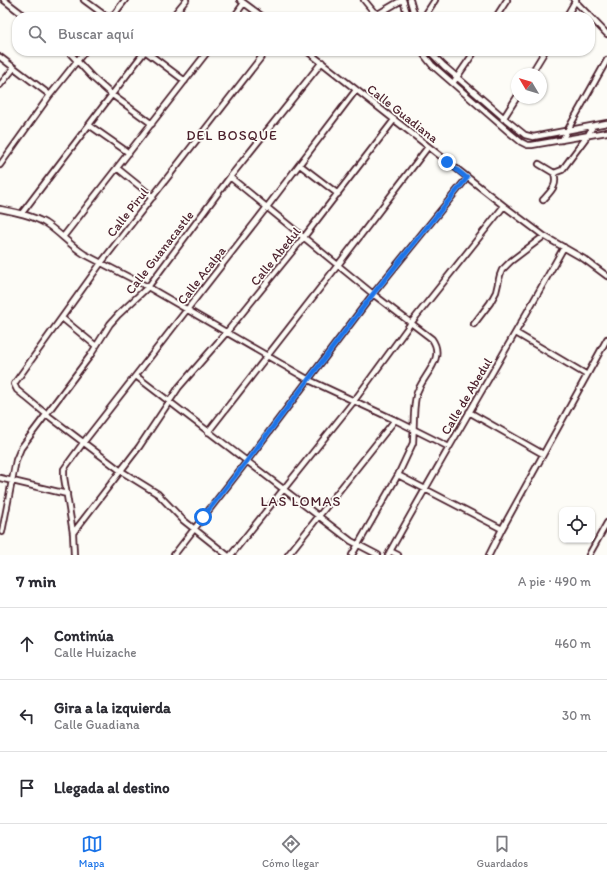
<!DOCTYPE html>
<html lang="es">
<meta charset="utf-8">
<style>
:root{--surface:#fff;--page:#f7f7f7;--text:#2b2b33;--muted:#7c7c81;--line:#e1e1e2;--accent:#1a73e8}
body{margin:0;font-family:Itim,sans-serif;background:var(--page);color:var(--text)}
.controls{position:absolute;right:12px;bottom:12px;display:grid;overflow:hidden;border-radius:8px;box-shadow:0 1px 3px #0004}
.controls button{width:36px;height:36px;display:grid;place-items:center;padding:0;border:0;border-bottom:1px solid var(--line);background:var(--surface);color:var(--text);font:20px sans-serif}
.compass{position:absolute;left:511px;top:68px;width:36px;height:36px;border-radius:50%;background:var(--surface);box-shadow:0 1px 3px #0004;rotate:308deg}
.stop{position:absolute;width:12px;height:12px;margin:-9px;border:3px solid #1a73e8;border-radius:50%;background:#fff}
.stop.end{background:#1a73e8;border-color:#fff;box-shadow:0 1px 4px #0008}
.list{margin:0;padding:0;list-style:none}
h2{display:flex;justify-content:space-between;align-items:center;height:52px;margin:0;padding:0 16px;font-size:17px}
h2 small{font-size:13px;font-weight:400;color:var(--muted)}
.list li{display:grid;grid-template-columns:26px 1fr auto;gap:12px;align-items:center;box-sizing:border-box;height:72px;padding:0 16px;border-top:1px solid var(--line)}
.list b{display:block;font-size:15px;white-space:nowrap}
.list p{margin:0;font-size:13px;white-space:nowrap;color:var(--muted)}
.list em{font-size:13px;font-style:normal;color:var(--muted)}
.icon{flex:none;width:22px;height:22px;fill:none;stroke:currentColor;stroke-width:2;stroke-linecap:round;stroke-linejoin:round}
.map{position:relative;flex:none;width:607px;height:555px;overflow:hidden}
.search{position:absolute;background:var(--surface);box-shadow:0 1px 3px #0004;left:12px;right:12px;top:12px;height:44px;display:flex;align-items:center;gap:10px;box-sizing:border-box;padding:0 14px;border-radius:16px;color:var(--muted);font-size:15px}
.sheet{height:268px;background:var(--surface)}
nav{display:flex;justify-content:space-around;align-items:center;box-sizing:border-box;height:56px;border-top:1px solid var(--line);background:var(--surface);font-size:11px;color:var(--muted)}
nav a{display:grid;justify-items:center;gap:2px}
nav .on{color:var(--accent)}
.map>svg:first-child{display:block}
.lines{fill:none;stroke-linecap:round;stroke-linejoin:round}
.street-casing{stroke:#4a1f2b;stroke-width:8}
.street{stroke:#fdfcf7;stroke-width:4.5}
.route{stroke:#1a73e8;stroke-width:5}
.labels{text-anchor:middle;stroke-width:3.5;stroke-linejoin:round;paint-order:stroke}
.street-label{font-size:13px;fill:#4a1f2b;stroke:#fdfcf7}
.neighbourhood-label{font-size:14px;letter-spacing:1px;fill:#4a1f2b;stroke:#fdfcf7}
</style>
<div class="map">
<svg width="607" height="555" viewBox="0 0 607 555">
<rect width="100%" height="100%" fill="#fdfcf7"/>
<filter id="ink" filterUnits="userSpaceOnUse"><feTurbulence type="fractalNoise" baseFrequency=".025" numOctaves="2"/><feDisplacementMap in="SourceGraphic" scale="8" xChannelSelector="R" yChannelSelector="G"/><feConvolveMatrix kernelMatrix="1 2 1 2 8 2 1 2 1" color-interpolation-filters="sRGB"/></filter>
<g filter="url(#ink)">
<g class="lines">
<defs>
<path id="street" d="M4,0L26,17
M84,0L107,17
M240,0L263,17
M364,0L373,11L378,14L402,0
M403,0L408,17
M410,0L415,17
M574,0L607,34
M112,17L125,0
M172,17L186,0
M234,17L244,3
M424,17L435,0
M496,17L507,0
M566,17L576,0
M68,51L92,77L111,94L152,124
M145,51L185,81
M307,51L504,206L544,236L584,259L607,276
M421,51L432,65L510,133L521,142L527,145H532L607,132
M429,51L444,66L504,118L525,135L533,137L607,123
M0,57L50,95
M531,74L545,51
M453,83L475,51
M0,85L14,68
M503,119L517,97
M89,125L129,153
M562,140L607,60
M539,164L554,173
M0,165L50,95L85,51
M300,165L338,194
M117,168L153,197
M554,173L562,170L588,135L593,126
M230,177L373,294L432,339C447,360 420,377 416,396C413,411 414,427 413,443L398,475L352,555
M543,200C551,191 558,186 554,173
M0,209C15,212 31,215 45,223C59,232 70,245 84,254L148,287L309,380L395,420L449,447
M22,213L145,51
M63,237L208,51
M62,318L96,346
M474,324L490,303L496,292L500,275L502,270L511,261L544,236
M516,333L587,375
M136,376L351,541L378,555
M469,412L543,454
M208,432L338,265L428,147
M398,475L502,529
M0,478L67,494
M2,532L16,460L21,448L90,356L110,324L118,315L148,287L230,177L322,62
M73,533L139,447L179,387L226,333L304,237L394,120
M390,551L398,555
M74,555L73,533L64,477V469L83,443L267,207L356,90
M174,555L247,461L373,294L467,178
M227,555L183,520L158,494L121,471L46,414L17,390L14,384L101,263L266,51
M231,555L354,401L411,323L504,206
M288,555L395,420
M388,555C445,452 506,351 564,247
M489,555L502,529L607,339
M589,555L607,523"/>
</defs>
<use href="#street" class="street-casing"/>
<use href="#street" class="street"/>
</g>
</g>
<g class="lines" filter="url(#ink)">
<path class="route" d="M203,517L247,461L373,294L467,178L447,162"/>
</g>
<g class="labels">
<g class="street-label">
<text transform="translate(403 113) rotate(38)" y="5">Calle Guadiana</text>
<text transform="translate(127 212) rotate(-52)" y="5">Calle Pirul</text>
<text transform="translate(159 252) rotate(-52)" y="5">Calle Guanacastle</text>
<text transform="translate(275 256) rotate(-51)" y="5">Calle Abedul</text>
<text transform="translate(201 275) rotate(-52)" y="5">Calle Acalpa</text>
<text transform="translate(466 396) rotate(-59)" y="5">Calle de Abedul</text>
</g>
<g class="neighbourhood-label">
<text x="232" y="140">DEL BOSQUE</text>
<text x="301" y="506">LAS LOMAS</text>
</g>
</g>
</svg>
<div class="controls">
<button><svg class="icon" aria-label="locate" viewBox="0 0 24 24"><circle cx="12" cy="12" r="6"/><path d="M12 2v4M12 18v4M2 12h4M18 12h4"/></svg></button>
</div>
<svg class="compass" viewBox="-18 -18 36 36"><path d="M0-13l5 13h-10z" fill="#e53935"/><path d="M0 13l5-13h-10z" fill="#7c7c81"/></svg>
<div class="stop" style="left:203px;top:517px"></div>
<div class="stop end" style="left:447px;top:162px"></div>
<div class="search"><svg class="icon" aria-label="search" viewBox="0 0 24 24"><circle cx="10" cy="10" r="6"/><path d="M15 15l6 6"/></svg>Buscar aquí</div>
</div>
<section class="sheet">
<h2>7 min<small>A pie · 490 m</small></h2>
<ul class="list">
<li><svg class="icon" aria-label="ahead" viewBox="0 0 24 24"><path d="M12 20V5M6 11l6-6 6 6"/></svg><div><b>Continúa</b><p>Calle Huizache</p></div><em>460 m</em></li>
<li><svg class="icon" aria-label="left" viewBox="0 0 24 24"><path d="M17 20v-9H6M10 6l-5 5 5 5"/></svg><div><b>Gira a la izquierda</b><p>Calle Guadiana</p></div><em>30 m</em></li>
<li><svg class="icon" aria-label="arrive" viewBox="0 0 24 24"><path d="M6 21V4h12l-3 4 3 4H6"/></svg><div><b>Llegada al destino</b></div></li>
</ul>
</section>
<nav>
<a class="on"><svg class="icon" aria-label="map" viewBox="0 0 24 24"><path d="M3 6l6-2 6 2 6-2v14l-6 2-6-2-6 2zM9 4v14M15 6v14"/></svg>Mapa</a>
<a><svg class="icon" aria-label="directions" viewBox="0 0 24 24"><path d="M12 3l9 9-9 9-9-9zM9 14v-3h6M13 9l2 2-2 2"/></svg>Cómo llegar</a>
<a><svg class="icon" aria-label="saved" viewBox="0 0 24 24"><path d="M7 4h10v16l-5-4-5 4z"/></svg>Guardados</a>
</nav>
